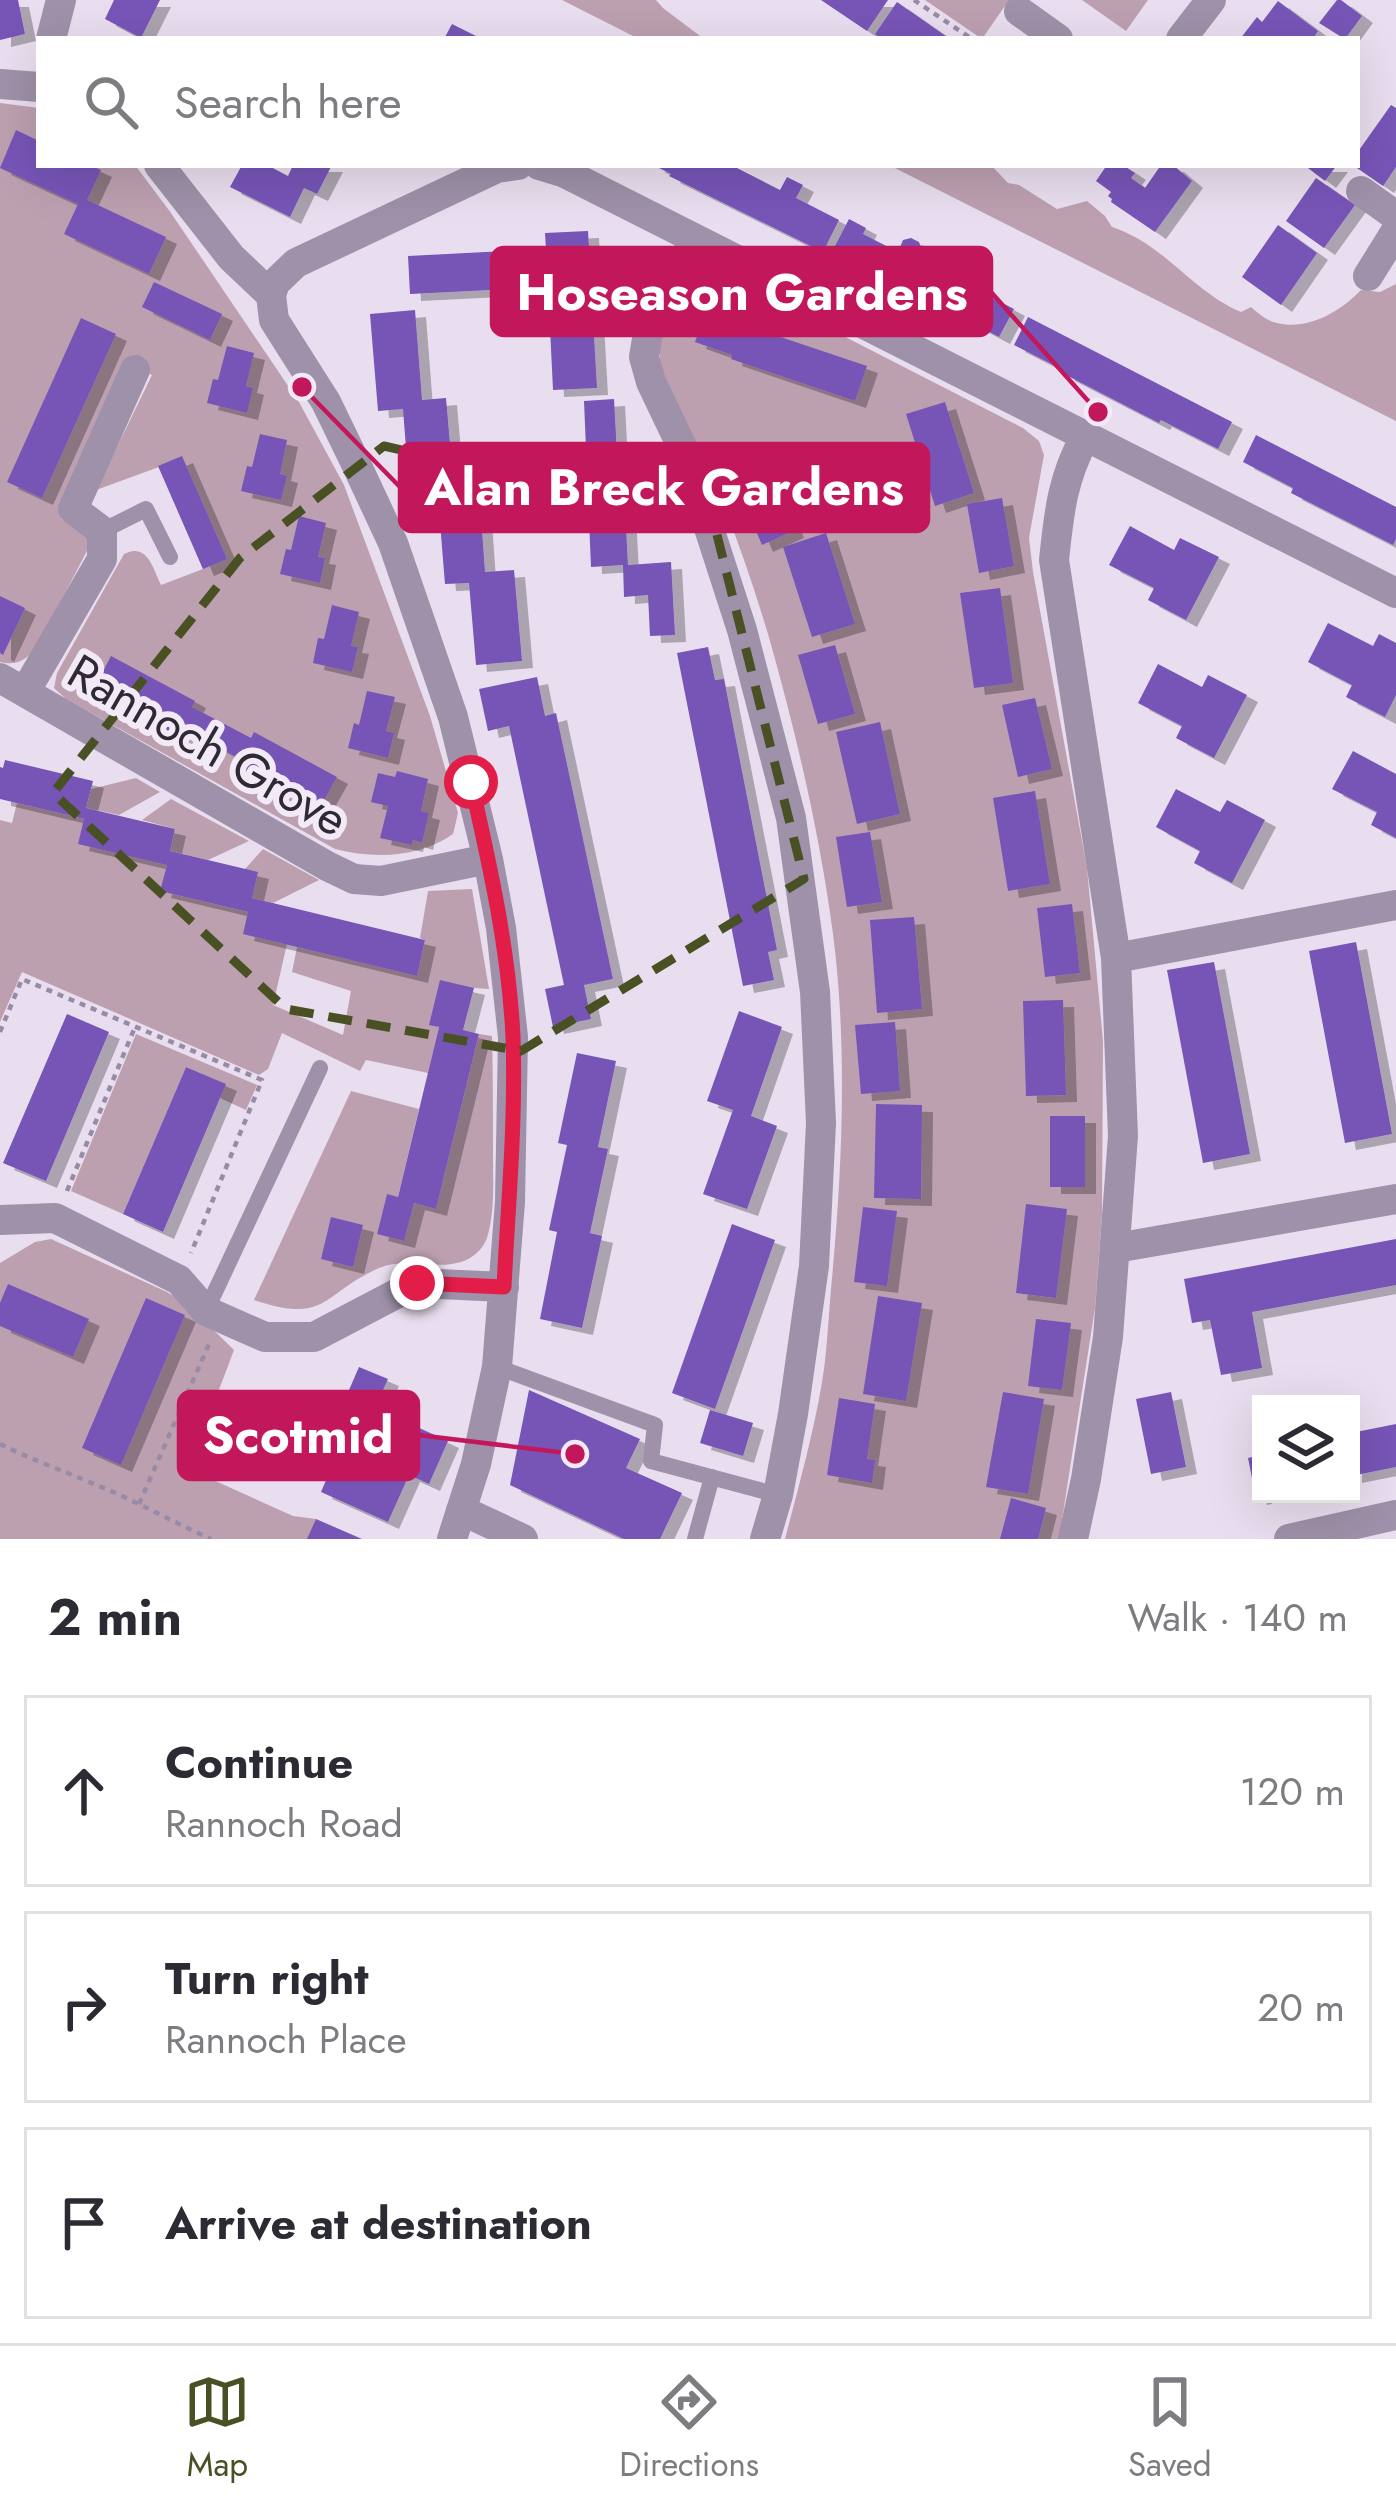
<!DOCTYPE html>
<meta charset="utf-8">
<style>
:root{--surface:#fff;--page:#f2f2f3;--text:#2b2b33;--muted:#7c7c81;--line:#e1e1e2;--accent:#495124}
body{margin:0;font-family:Jost,sans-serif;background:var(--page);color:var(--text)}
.controls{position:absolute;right:36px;bottom:36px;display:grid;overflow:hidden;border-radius:0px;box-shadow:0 12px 48px #0002}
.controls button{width:108px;height:108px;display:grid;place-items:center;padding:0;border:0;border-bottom:3px solid var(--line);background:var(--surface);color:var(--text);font:60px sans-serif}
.stop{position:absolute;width:36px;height:36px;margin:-27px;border:9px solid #e11d48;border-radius:50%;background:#fff}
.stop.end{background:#e11d48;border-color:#fff;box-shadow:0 3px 12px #0008}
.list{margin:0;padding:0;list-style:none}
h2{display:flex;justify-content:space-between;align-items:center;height:156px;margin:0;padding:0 48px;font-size:51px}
h2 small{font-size:39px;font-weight:400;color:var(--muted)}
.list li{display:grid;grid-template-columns:78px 1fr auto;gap:36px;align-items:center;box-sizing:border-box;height:192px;margin:0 24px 24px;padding:0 24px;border:3px solid var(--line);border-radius:0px}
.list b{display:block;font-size:45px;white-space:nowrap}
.list p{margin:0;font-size:39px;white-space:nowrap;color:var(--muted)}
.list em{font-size:39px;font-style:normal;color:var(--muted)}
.icon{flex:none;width:66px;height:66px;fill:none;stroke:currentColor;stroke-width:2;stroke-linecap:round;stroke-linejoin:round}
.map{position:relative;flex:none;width:1396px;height:1539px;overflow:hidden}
.search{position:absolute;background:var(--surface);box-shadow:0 12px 48px #0002;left:36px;right:36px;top:36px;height:132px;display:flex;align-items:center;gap:30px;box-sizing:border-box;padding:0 42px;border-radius:0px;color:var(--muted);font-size:45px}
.sheet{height:804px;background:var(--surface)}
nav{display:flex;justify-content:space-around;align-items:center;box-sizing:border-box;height:168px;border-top:3px solid var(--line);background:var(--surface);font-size:33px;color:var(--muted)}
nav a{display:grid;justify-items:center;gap:6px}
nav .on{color:var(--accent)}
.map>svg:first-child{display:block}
.green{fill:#bda0b0}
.building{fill:#7754b7;filter:url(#shadow)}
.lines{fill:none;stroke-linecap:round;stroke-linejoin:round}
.path{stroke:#998ba6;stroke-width:4.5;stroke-dasharray:6 6;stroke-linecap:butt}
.lane{stroke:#9e91a9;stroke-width:16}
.street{stroke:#9e91a9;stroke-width:30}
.route{stroke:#e11d48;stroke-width:15}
.marked{fill:none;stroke:#495124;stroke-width:9;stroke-dasharray:24 15;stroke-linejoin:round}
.labels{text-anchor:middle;stroke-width:12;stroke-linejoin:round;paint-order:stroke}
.street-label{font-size:48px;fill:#2e2935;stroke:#f3eaf7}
.leader{fill:none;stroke:#c2185b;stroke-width:4.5}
.callout-dot{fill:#c2185b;stroke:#f3eaf7;stroke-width:4.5}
.callout{fill:#c2185b;stroke:#c2185b;stroke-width:4.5}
.callout-label{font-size:51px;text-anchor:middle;font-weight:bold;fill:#fff}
</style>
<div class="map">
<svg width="1396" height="1539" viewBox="0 0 1396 1539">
<defs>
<filter id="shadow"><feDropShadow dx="11" dy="7" stdDeviation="0" flood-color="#0004"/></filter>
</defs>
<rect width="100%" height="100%" fill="#e9deef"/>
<path class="green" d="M562,0H656L663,8L704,39H639Z
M925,0H1009L982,39Z
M1082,0H1148L1126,31Z
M0,103L39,108V165H135L171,213L299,402L344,485L430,716L458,813L453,834C419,858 374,859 335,849L66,699L54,688L57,673L124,554C147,542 153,568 161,585L203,569L159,467L96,490L152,375L128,366L61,519L87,533L89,547L37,647C26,660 17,666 0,662Z
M889,165H991L1008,183L1019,185L1057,209L1087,201L1105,216L1112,227C1163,243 1193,292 1241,312L1251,307C1259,314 1267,321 1277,323C1308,331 1341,311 1361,290L1380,292L1396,284V421Z
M718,280L736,281L1023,428L1039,441L1044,455L1029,538L1033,572L1087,868L1103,1041L1102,1216L1095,1308L1059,1539H785C798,1489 812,1439 821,1388C827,1356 828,1322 831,1289C842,1174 848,1049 833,934C820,835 797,737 770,641C752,580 731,519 705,461C690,430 663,397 660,362C657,325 683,288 718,280Z
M136,778L160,792L119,815L86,808L91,789Z
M171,799L249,841L208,860L170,851L175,829L142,820Z
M17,803L84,819L167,865L161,891L248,912L287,944L273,1005L343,1035L351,991L292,972L297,947L417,975L425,940L420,938L428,891L472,889L489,989L474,988L430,1024L439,1027L428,1073L366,1060L360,1071L282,1033L268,1069L259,1075L22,972L0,1022V820L12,823Z
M263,849L319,880L273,903L252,898L245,869Z
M136,1034L257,1085L246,1110L220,1098L225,1084L186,1067L123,1214L71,1191Z
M479,1034L492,1036C493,1076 493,1116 493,1156C493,1183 495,1212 487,1238C483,1249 472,1259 461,1262C435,1270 405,1257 379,1268C322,1293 328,1325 254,1300L351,1091L419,1109L398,1197L387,1195L377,1234L414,1203L436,1208Z
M51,1239L167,1292L189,1306L234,1350L189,1469L293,1516L316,1519L309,1539H0V1263L35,1242Z"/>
<path class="building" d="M0,0H18L25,34L0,40Z
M114,0H160L141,38L105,19Z
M821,0H888L867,31Z
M1337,0H1341L1362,16L1345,39L1319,23Z
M1278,1L1318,31L1313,39H1240L1257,17L1262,22Z
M897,2L950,39H882L875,34Z
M452,24L482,39H444Z
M1391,105L1396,108V167L1383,186L1357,168V153Z
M16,130L39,141V165H90L101,170L87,200L166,237L149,274L64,234L78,204L0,168Z
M242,165H267L288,176L293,165H332L317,194L304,188L290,217L230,187Z
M653,165H731L780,190L787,177L803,185L796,198L839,220L823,252L669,176L671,174Z
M1107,165H1123L1135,173L1131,178L1145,188L1161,165H1173L1192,181L1155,232L1111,202L1112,199L1108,196L1111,192L1096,181Z
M1304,165H1337L1325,181Z
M1316,178L1355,205L1324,248L1286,221Z
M849,219L866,228L863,234L898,252L903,240L911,238L919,242L922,250L916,262L921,264L907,291L847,261L851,254L835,246Z
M1278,225L1317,253L1281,305L1242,277Z
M588,231L597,388L553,390L548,287L410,294L408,256L546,249L545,233Z
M943,272L1014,309L999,337L929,300Z
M154,282L222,314L210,340L142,307Z
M415,310L422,400L446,398L454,490L479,488L485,572L514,570L522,661L476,665L469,583L445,584L438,498L410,500L403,409L378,411L370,314Z
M706,312L867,366L855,401L731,359L732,355L695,342Z
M1028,317L1232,422L1218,449L1161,420L1159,423L1064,374L1065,371L1014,345Z
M81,318L116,334L42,498L7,482Z
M227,346L254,353L246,386L253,388L247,413L207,403L213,379L218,380Z
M614,399L618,473L623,472L628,565L671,562L675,635L650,636L648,595L624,597L623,565L591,567L584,401Z
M945,402L974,493L935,506L906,414Z
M260,434L287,440L280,474L287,476L281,500L241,491L247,466L252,467Z
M1256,435L1396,507V539L1393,545L1291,493L1293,488L1243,462Z
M182,456L227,559L203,569L158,466Z
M765,466L793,531L762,545L734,479Z
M1002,498L1014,566L979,573L967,504Z
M299,516L326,523L318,557L325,558L320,583L280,574L286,549L291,550Z
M1130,526L1174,550L1180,538L1219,557L1186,620L1148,600L1154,588L1109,565Z
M826,533L855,624L812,637L783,547Z
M1000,588L1013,683L974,688L960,593Z
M0,596L25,608L3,655L0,653Z
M332,605L359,612L351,646L358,647L352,672L313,663L318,638L324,639Z
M1328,623L1373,646L1379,634L1396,643V695L1385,717L1346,697L1352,685L1308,662Z
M835,645L855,714L818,724L798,655Z
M708,647L715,680L724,679L777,950L768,952L774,980L743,986L677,653Z
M111,656L195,701L192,707L251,738L254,732L337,777L318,811L235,767L240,759L181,727L177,735L93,690Z
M1158,664L1202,687L1208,675L1247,695L1214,758L1176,738L1182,726L1138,703Z
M537,677L545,716L556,713L613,979L584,985L591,1019L553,1027L545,989L564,985L509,726L488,731L479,689Z
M367,691L395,697L386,731L394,733L388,758L348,748L354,723L359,725Z
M1035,698L1052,769L1018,777L1002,705Z
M880,722L900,814L857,824L836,732Z
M1353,751L1396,774V838L1371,825L1377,812L1332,789Z
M5,760L93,781L86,808L175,829L170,851L258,872L252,898L425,940L417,976L243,934L248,912L160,891L167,865L78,844L84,819L0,799V767L3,768Z
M397,771L428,779L421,811L429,813L422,843L413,840L412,845L380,838L388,806L371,802L378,773L395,777Z
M1176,789L1220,812L1227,800L1265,820L1232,883L1194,863L1200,851L1156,827Z
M1035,791L1050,884L1008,891L993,798Z
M870,832L882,902L847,907L836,837Z
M1072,904L1080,973L1045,977L1037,908Z
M914,917L922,1009L877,1013L870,920Z
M1356,942L1392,1134L1345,1143L1309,951Z
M1214,962L1250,1154L1203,1163L1167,970Z
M440,980L474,988L463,1030L479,1034L436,1209L414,1203L404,1241L377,1234L387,1194L398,1197L439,1027L429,1025Z
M1063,1000L1066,1095L1026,1096L1023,1001Z
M739,1011L782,1027L751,1116L777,1126L747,1209L703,1194L733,1110L707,1101Z
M67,1014L109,1032L46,1181L3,1163Z
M895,1022L900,1091L861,1094L855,1025Z
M577,1053L616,1061L598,1147L608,1149L590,1233L602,1236L582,1328L540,1319L557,1232L549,1230L567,1145L558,1143Z
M186,1067L226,1084L163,1232L123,1214Z
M876,1104L922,1105L921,1199L874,1198Z
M1050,1116H1085V1187H1050Z
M1026,1204L1067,1209L1056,1298L1016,1293Z
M863,1207L897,1211L887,1286L854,1282Z
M331,1217L363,1225L353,1267L321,1259Z
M732,1224L775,1240L715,1409L672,1393Z
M1396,1239V1285L1252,1312L1262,1368L1221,1375L1210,1320L1192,1323L1184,1279Z
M8,1284L89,1319L73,1357L0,1326V1303Z
M878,1296L922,1303L906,1401L863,1394Z
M146,1298L185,1315L121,1465L82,1448Z
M1036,1319L1071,1323L1062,1390L1028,1386Z
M359,1367L388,1379L375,1408L448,1441L429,1484L409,1475L388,1522L321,1492L333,1464L321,1459L334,1432L322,1423L328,1410L339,1413Z
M529,1390L640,1439L626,1468L682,1493L660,1539H624L510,1485Z
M1003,1392L1044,1399L1028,1494L986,1487Z
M1171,1392L1186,1467L1151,1474L1136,1399Z
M839,1398L875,1404L867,1459L875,1460L872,1483L827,1475Z
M710,1410L753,1423L743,1456L700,1443Z
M1396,1424V1467L1351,1476V1433Z
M1261,1455V1497L1256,1498L1248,1458Z
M1011,1498L1046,1508L1038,1539H1000Z
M316,1519L362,1539H307Z"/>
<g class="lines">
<path class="path" d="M914,0L972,39
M0,1032L22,979L262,1080L191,1253
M67,1191L135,1027
M0,1444C41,1464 83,1478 124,1497C154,1511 182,1526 211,1539
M139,1504L209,1344"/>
<path class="lane" d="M102,531L146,509L170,557
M206,1311L320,1068
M497,1367L655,1425L651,1461L778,1495
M695,1539L712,1477"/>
<path class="street" d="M1019,11L1058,39
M51,39L61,0
M1181,39L1211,0
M0,84L39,87
M159,165L231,257L271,295L274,320L326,402L358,468L393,543L453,717L488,859L501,928L513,1037L510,1202L497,1367L476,1464L452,1539
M539,165L565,173L1396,593
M1361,191L1396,216
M694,239L648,333L644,357L651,382L684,451L742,630L791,818L815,992L821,1123L814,1266L793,1414L778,1495L765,1539
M1368,276L1396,231
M271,295L275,283L296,263L497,168L518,165
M0,678L327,866L354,879L381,881L488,859
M25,692L102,559V531L73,509L135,370
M1116,958L1396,905
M0,1220L55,1218L179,1280L206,1311L265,1337H314L417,1283L504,1287
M1116,1248L1396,1199
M461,1510L523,1539
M1073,1539L1086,1479L1108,1337L1123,1136L1116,958L1054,560C1059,513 1062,479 1085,437
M1289,1539L1396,1515"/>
</g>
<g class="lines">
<path class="route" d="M417,1283L504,1287C508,1204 516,1121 513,1037C509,951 490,866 471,782"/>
</g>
<path class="marked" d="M384,446L714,523L804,879L521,1051L286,1009L53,793L240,558Z"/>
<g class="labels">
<g class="street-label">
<text transform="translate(208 745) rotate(30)" y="17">Rannoch Grove</text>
</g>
</g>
<path class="leader" d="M1098 412L991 292M302 387L400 487M575 1454L418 1435"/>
<g class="callout-dot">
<circle cx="1098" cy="412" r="12"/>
<circle cx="302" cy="387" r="12"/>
<circle cx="575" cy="1454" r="12"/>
</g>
<g class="callout">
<rect x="492" y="248" width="499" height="87" rx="12"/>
<rect x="400" y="444" width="528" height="87" rx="12"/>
<rect x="179" y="1392" width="239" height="87" rx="12"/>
</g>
<g class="callout-label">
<text x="742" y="310">Hoseason Gardens</text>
<text x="664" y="505">Alan Breck Gardens</text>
<text x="298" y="1453">Scotmid</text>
</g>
</svg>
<div class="controls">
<button><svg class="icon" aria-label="layers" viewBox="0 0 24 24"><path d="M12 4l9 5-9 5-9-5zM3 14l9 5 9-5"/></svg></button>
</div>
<div class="stop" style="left:471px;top:782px"></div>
<div class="stop end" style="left:417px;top:1283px"></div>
<div class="search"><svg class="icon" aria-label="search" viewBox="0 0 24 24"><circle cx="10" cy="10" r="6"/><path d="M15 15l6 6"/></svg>Search here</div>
</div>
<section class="sheet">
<h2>2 min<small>Walk · 140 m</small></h2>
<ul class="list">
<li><svg class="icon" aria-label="ahead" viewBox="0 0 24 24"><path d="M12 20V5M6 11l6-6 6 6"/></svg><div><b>Continue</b><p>Rannoch Road</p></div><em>120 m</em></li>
<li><svg class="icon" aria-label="right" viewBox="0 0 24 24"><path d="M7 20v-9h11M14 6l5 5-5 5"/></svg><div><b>Turn right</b><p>Rannoch Place</p></div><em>20 m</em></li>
<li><svg class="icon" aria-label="arrive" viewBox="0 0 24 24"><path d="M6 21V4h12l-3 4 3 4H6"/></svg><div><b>Arrive at destination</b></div></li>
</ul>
</section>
<nav>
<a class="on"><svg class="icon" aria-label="map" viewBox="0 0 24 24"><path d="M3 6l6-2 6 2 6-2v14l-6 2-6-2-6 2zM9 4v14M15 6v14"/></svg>Map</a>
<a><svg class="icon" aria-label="directions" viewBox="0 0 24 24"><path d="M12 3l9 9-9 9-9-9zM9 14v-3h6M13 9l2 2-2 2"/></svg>Directions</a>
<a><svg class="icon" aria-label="saved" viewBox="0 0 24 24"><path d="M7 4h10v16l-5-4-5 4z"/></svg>Saved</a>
</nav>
